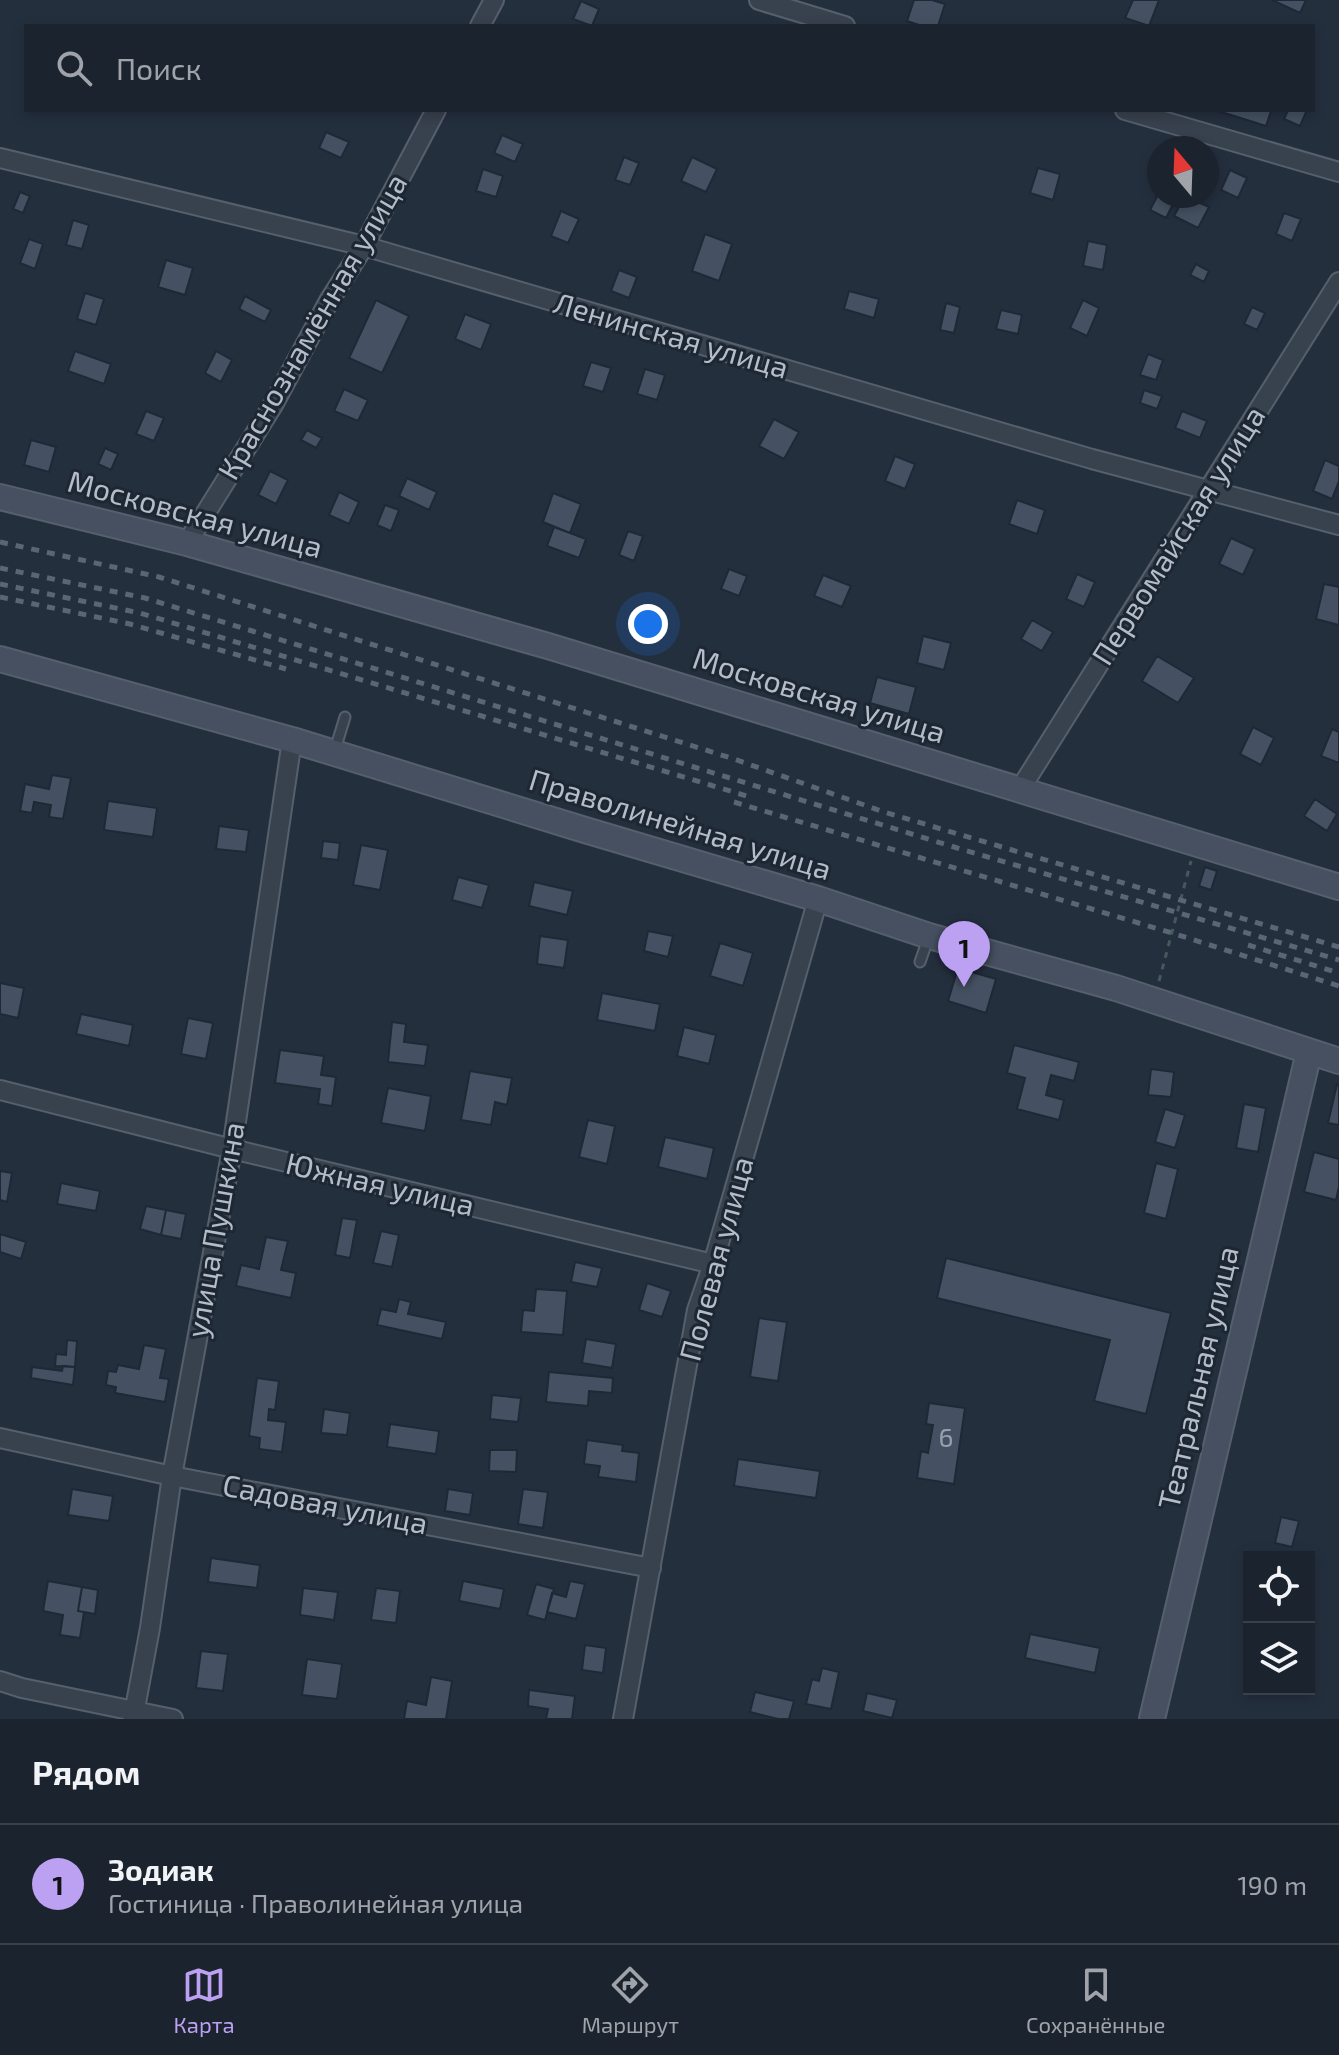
<!DOCTYPE html>
<html lang="ru">
<meta charset="utf-8">
<style>
:root{--surface:#1b232e;--page:#242b36;--text:#f1f3f6;--muted:#a0a4aa;--line:#39404a;--accent:#bca0f2}
body{margin:0;font-family:"Exo 2",sans-serif;background:var(--page);color:var(--text)}
.controls{position:absolute;right:24px;bottom:24px;display:grid;overflow:hidden;border-radius:0px;box-shadow:0 4px 12px #0003}
.controls button{width:72px;height:72px;display:grid;place-items:center;padding:0;border:0;border-bottom:2px solid var(--line);background:var(--surface);color:var(--text);font:40px sans-serif}
.compass{position:absolute;left:1147px;top:136px;width:72px;height:72px;border-radius:50%;background:var(--surface);box-shadow:0 4px 12px #0003;rotate:341deg}
.you{position:absolute;left:648px;top:624px;width:28px;height:28px;margin:-20px;border:6px solid #fff;border-radius:50%;background:#1a73e8;box-shadow:0 0 0 12px #1a73e833}
.badge{display:grid;place-items:center;width:52px;height:52px;border-radius:50%;background:var(--accent);color:#111;font-size:26px;font-weight:700}
.pin{position:absolute;translate:-50% -66px;filter:drop-shadow(0 2px 4px #0008)}
.pin::after{content:'';position:absolute;top:42px;width:28px;height:24px;background:inherit;clip-path:polygon(0 0,100% 0,50% 100%)}
.list{margin:0;padding:0;list-style:none}
h2{display:flex;justify-content:space-between;align-items:center;height:104px;margin:0;padding:0 32px;font-size:34px}
h2 small{font-size:26px;font-weight:400;color:var(--muted)}
.list li{display:grid;grid-template-columns:52px 1fr auto;gap:24px;align-items:center;box-sizing:border-box;height:120px;padding:0 32px;border-top:2px solid var(--line)}
.list b{display:block;font-size:30px;white-space:nowrap}
.list p{margin:0;font-size:26px;white-space:nowrap;color:var(--muted)}
.list em{font-size:26px;font-style:normal;color:var(--muted)}
.icon{flex:none;width:44px;height:44px;fill:none;stroke:currentColor;stroke-width:2;stroke-linecap:round;stroke-linejoin:round}
.map{position:relative;flex:none;width:1339px;height:1719px;overflow:hidden}
.search{position:absolute;background:var(--surface);box-shadow:0 4px 12px #0003;left:24px;right:24px;top:24px;height:88px;display:flex;align-items:center;gap:20px;box-sizing:border-box;padding:0 28px;border-radius:0px;color:var(--muted);font-size:30px}
.sheet{height:224px;background:var(--surface)}
nav{display:flex;justify-content:space-around;align-items:center;box-sizing:border-box;height:112px;border-top:2px solid var(--line);background:var(--surface);font-size:22px;color:var(--muted)}
nav a{display:grid;justify-items:center;gap:4px}
nav .on{color:var(--accent)}
.map>svg:first-child{display:block}
.building{fill:#455162;stroke:#1f2835;stroke-width:2}
.lines{fill:none;stroke-linecap:round;stroke-linejoin:round}
.lane-casing{stroke:#565f6c;stroke-width:13}
.street-casing{stroke:#565f6c;stroke-width:22}
.secondary-casing{stroke:#565f6c;stroke-width:28}
.path{stroke:#44595c;stroke-width:3;stroke-dasharray:6 6;stroke-linecap:butt}
.lane{stroke:#38414e;stroke-width:9}
.street{stroke:#38414e;stroke-width:18}
.secondary{stroke:#465061;stroke-width:24}
.rail{stroke:#5a6575;stroke-width:5;stroke-dasharray:8 8;stroke-linecap:butt}
.labels{text-anchor:middle;stroke-width:6;stroke-linejoin:round;paint-order:stroke}
.number-label{font-size:26px;fill:#98a1af}
.street-label{font-size:30px;fill:#b4bcc9;stroke:#1d2633}
</style>
<div class="map">
<svg width="1339" height="1719" viewBox="0 0 1339 1719">
<rect width="100%" height="100%" fill="#242f3e"/>
<path class="building" d="M914,0H932L945,4L938,26H922L907,21Z
M1133,0H1159L1149,26L1125,18Z
M1272,0H1306L1300,13Z
M581,1L599,9L592,26L573,19Z
M1215,110H1267L1271,111L1266,126Z
M1288,110H1307L1300,126L1284,119Z
M326,132L349,142L341,158L319,148Z
M502,135L523,144L515,162L494,153Z
M624,157L639,163L630,185L615,180Z
M692,157L717,169L706,192L681,181Z
M1038,168L1060,174L1053,200L1030,193Z
M483,169L503,176L496,197L476,191Z
M1230,170L1247,178L1238,198L1221,190Z
M20,192L30,196L23,213L13,209Z
M1159,193V196H1177L1166,218L1150,210Z
M1185,196L1209,207L1198,228L1174,216Z
M561,211L579,219L568,243L551,236Z
M1284,213L1301,219L1292,241L1276,234Z
M73,220L89,225L82,249L66,245Z
M705,234L732,244L719,281L692,271Z
M29,239L43,244L35,269L20,263Z
M1088,241L1107,245L1103,270L1083,266Z
M166,260L193,268L185,295L158,287Z
M1196,264L1209,271L1204,282L1190,275Z
M619,270L637,277L629,298L611,291Z
M849,291L879,299L874,318L844,309Z
M85,293L104,299L96,325L77,319Z
M245,296L271,310L265,322L239,309Z
M376,300L409,316L382,373L349,358Z
M1083,300L1099,308L1087,336L1070,328Z
M946,303L960,307L954,333L940,330Z
M1252,307L1265,313L1257,330L1244,324Z
M1001,310L1022,315L1018,334L996,329Z
M465,314L491,324L481,350L455,339Z
M75,351L111,364L104,384L68,371Z
M216,351L232,360L221,382L205,373Z
M1148,354L1163,360L1156,380L1140,375Z
M591,362L611,368L603,392L583,386Z
M645,369L665,375L657,400L637,394Z
M344,389L368,400L358,421L334,411Z
M1144,390L1162,396L1157,409L1140,403Z
M146,411L164,418L154,441L136,434Z
M1182,411L1207,421L1200,438L1175,428Z
M774,419L799,432L784,459L759,446Z
M307,430L322,438L316,448L301,440Z
M31,440L56,447L49,472L24,465Z
M105,448L118,454L111,470L98,464Z
M895,456L915,464L905,489L885,481Z
M1325,460L1339,466V481L1332,499L1313,491Z
M270,471L288,480L276,504L258,495Z
M407,478L437,492L429,510L399,496Z
M339,492L359,502L349,524L329,515Z
M553,493L581,504L570,533L543,522Z
M1017,500L1045,510L1037,534L1009,524Z
M385,505L399,510L391,531L377,525Z
M554,527L586,539L579,558L547,546Z
M628,531L643,536L634,561L619,555Z
M1231,538L1255,549L1243,575L1219,564Z
M729,569L747,576L739,596L721,589Z
M1077,574L1095,582L1084,607L1066,599Z
M823,575L851,586L842,607L814,596Z
M1324,584L1339,587V625L1316,619Z
M1032,620L1053,632L1042,651L1021,639Z
M923,636L951,643L944,670L917,663Z
M1157,656L1194,678L1178,703L1142,681Z
M877,677L916,687L909,714L870,703Z
M1253,727L1274,738L1261,765L1240,754Z
M1332,729L1339,732V763L1321,756Z
M52,775L71,778L63,819L49,817L51,805L34,802L32,813L20,811L25,784L49,789Z
M1315,799L1337,814L1327,831L1304,816Z
M108,801L157,808L153,837L104,830Z
M219,826L249,830L246,852L216,849Z
M323,841L340,843L338,860L321,858Z
M361,845L388,850L380,890L353,885Z
M1205,867L1217,871L1211,890L1199,886Z
M458,877L489,885L482,908L452,900Z
M534,882L573,891L567,915L529,906Z
M648,931L673,936L668,957L644,951Z
M540,936L568,940L564,968L537,964Z
M720,943L753,953L743,986L710,976Z
M958,968L996,979L986,1013L948,1001Z
M0,983L24,988L18,1018L0,1014Z
M602,993L660,1004L655,1031L597,1020Z
M81,1014L133,1025L129,1046L76,1034Z
M188,1018L213,1023L206,1059L181,1054Z
M392,1022L406,1024L404,1042L428,1045L425,1066L388,1062Z
M684,1027L716,1035L709,1064L677,1056Z
M1014,1045L1079,1062L1074,1081L1051,1075L1046,1095L1064,1100L1059,1120L1017,1109L1025,1078L1007,1073Z
M280,1050L324,1056L321,1075L336,1077L332,1106L318,1104L320,1089L275,1083Z
M1151,1069L1174,1072L1171,1097L1148,1095Z
M470,1071L512,1078L507,1105L495,1102L491,1125L461,1120Z
M1337,1084L1339,1085V1125L1328,1123Z
M388,1088L431,1096L425,1131L381,1123Z
M1244,1104L1266,1108L1258,1152L1236,1148Z
M1165,1109L1185,1115L1175,1148L1155,1142Z
M588,1120L615,1126L607,1164L579,1157Z
M665,1137L714,1148L707,1179L658,1167Z
M1314,1152L1339,1159V1187L1336,1200L1304,1192Z
M1156,1163L1178,1169L1166,1219L1144,1213Z
M0,1171L12,1173L7,1202L0,1200Z
M61,1183L100,1191L96,1211L57,1204Z
M146,1206L166,1210L161,1235L140,1229Z
M166,1210L186,1214L181,1239L161,1235Z
M342,1218L357,1220L350,1258L335,1255Z
M381,1231L399,1235L392,1267L373,1263Z
M0,1234L26,1242L21,1259L0,1252Z
M266,1237L288,1241L281,1270L296,1273L291,1298L236,1286L241,1265L259,1269Z
M946,1258L1171,1313L1146,1414L1094,1401L1110,1340L937,1298Z
M575,1262L602,1268L597,1287L571,1282Z
M647,1283L671,1291L662,1317L639,1310Z
M536,1289L567,1291L563,1335L521,1332L523,1310L534,1311Z
M399,1299L411,1302L408,1314L446,1322L442,1339L377,1325L381,1309L396,1312Z
M759,1318L787,1322L778,1381L750,1377Z
M586,1339L616,1344L612,1368L582,1363Z
M67,1340L77,1341L75,1367L55,1366L56,1354L66,1355Z
M144,1345L166,1349L160,1378L169,1379L165,1402L115,1393L116,1387L106,1385L108,1371L116,1372L118,1365L139,1369Z
M63,1366L75,1367L73,1385L31,1378L32,1367L62,1371Z
M549,1372L613,1378L612,1393L589,1391L588,1406L546,1402Z
M257,1378L279,1381L275,1410L269,1409L268,1420L286,1422L282,1452L259,1449L260,1438L249,1436Z
M492,1395L521,1398L518,1422L490,1419Z
M929,1403L965,1408L954,1484L917,1478L921,1451L928,1453L933,1425L926,1424Z
M324,1409L350,1413L347,1435L321,1433Z
M390,1424L439,1431L436,1454L387,1447Z
M587,1440L623,1445L622,1451L639,1453L636,1482L598,1477L600,1466L584,1464Z
M490,1450H517L516,1472L489,1471Z
M738,1459L820,1471L816,1498L734,1486Z
M72,1489L113,1496L109,1521L68,1515Z
M448,1489L473,1493L470,1515L445,1511Z
M523,1489L548,1492L543,1528L518,1524Z
M1281,1517L1299,1521L1292,1547L1275,1543Z
M211,1558L260,1565L257,1588L208,1582Z
M48,1581L82,1587L78,1611L84,1612L80,1638L60,1635L63,1615L43,1611Z
M463,1581L504,1589L500,1609L459,1601Z
M570,1581L585,1584L576,1619L547,1612L552,1593L566,1597Z
M536,1584L554,1589L545,1620L527,1615Z
M82,1587L98,1590L95,1614L78,1611Z
M303,1588L338,1592L334,1620L300,1615Z
M376,1588L400,1591L396,1623L371,1620Z
M1030,1634L1100,1648L1095,1673L1025,1658Z
M585,1645L606,1648L603,1673L582,1670Z
M201,1651L228,1654L223,1691L196,1688Z
M307,1659L342,1664L337,1699L302,1695Z
M822,1668L839,1672L831,1709L806,1704L812,1679L819,1681Z
M431,1677L452,1681L446,1719H404L407,1701L426,1705Z
M529,1690L575,1696L572,1719H546L548,1709L528,1706Z
M755,1692L794,1701L789,1719H778L750,1712Z
M867,1693L897,1700L892,1718L863,1711Z"/>
<g class="lines">
<defs>
<path id="lane" d="M334,753L345,717
M920,962L928,939"/>
<path id="street" d="M759,0L845,26
M480,26L494,0
M1125,110L1339,172
M0,158L364,246L1092,459L1339,525
M187,543L273,405L329,301L364,246L436,110
M1019,791L1339,282
M0,1090L232,1149L713,1264
M0,1438L172,1476L651,1568
M0,1681L22,1688L173,1719
M133,1719L150,1628L172,1476L232,1149L292,740
M623,1719L697,1310L713,1264L818,899"/>
<path id="secondary" d="M0,497L187,543L548,646L1339,887
M0,659L292,740L585,830L818,899L929,936L1116,988L1339,1061
M1152,1719L1309,1052"/>
</defs>
<use href="#lane" class="lane-casing"/>
<use href="#street" class="street-casing"/>
<use href="#secondary" class="secondary-casing"/>
<path class="path" d="M1159,981L1191,861"/>
<use href="#lane" class="lane"/>
<use href="#street" class="street"/>
<use href="#secondary" class="secondary"/>
<path class="rail" d="M0,542L159,577L734,759L884,812L1339,947
M0,568L145,598L954,847L1339,960
M0,584L140,613L750,797
M0,597L130,624L286,669
M734,802L1172,933L1339,986
M1248,945L1339,973"/>
</g>
<g class="labels">
<g class="number-label">
<text x="946" y="1447">6</text>
</g>
<g class="street-label">
<text transform="translate(313 327) rotate(-60)" y="10">Краснознамённая улица</text>
<text transform="translate(671 336) rotate(16)" y="10">Ленинская улица</text>
<text transform="translate(195 515) rotate(15)" y="10">Московская улица</text>
<text transform="translate(1179 536) rotate(-58)" y="10">Первомайская улица</text>
<text transform="translate(819 696) rotate(17)" y="10">Московская улица</text>
<text transform="translate(680 825) rotate(17)" y="10">Праволинейная улица</text>
<text transform="translate(380 1185) rotate(13)" y="10">Южная улица</text>
<text transform="translate(216 1230) rotate(-80)" y="10">улица Пушкина</text>
<text transform="translate(717 1259) rotate(-75)" y="10">Полевая улица</text>
<text transform="translate(1199 1378) rotate(-77)" y="10">Театральная улица</text>
<text transform="translate(325 1505) rotate(11)" y="10">Садовая улица</text>
</g>
</g>
</svg>
<div class="controls">
<button><svg class="icon" aria-label="locate" viewBox="0 0 24 24"><circle cx="12" cy="12" r="6"/><path d="M12 2v4M12 18v4M2 12h4M18 12h4"/></svg></button>
<button><svg class="icon" aria-label="layers" viewBox="0 0 24 24"><path d="M12 4l9 5-9 5-9-5zM3 14l9 5 9-5"/></svg></button>
</div>
<svg class="compass" viewBox="-18 -18 36 36"><path d="M0-13l5 13h-10z" fill="#e53935"/><path d="M0 13l5-13h-10z" fill="#a0a4aa"/></svg>
<div class="you"></div>
<div class="pin badge" style="left:964px;top:987px">1</div>
<div class="search"><svg class="icon" aria-label="search" viewBox="0 0 24 24"><circle cx="10" cy="10" r="6"/><path d="M15 15l6 6"/></svg>Поиск</div>
</div>
<section class="sheet">
<h2>Рядом<small></small></h2>
<ul class="list">
<li><span class="badge">1</span><div><b>Зодиак</b><p>Гостиница · Праволинейная улица</p></div><em>190 m</em></li>
</ul>
</section>
<nav>
<a class="on"><svg class="icon" aria-label="map" viewBox="0 0 24 24"><path d="M3 6l6-2 6 2 6-2v14l-6 2-6-2-6 2zM9 4v14M15 6v14"/></svg>Карта</a>
<a><svg class="icon" aria-label="directions" viewBox="0 0 24 24"><path d="M12 3l9 9-9 9-9-9zM9 14v-3h6M13 9l2 2-2 2"/></svg>Маршрут</a>
<a><svg class="icon" aria-label="saved" viewBox="0 0 24 24"><path d="M7 4h10v16l-5-4-5 4z"/></svg>Сохранённые</a>
</nav>
